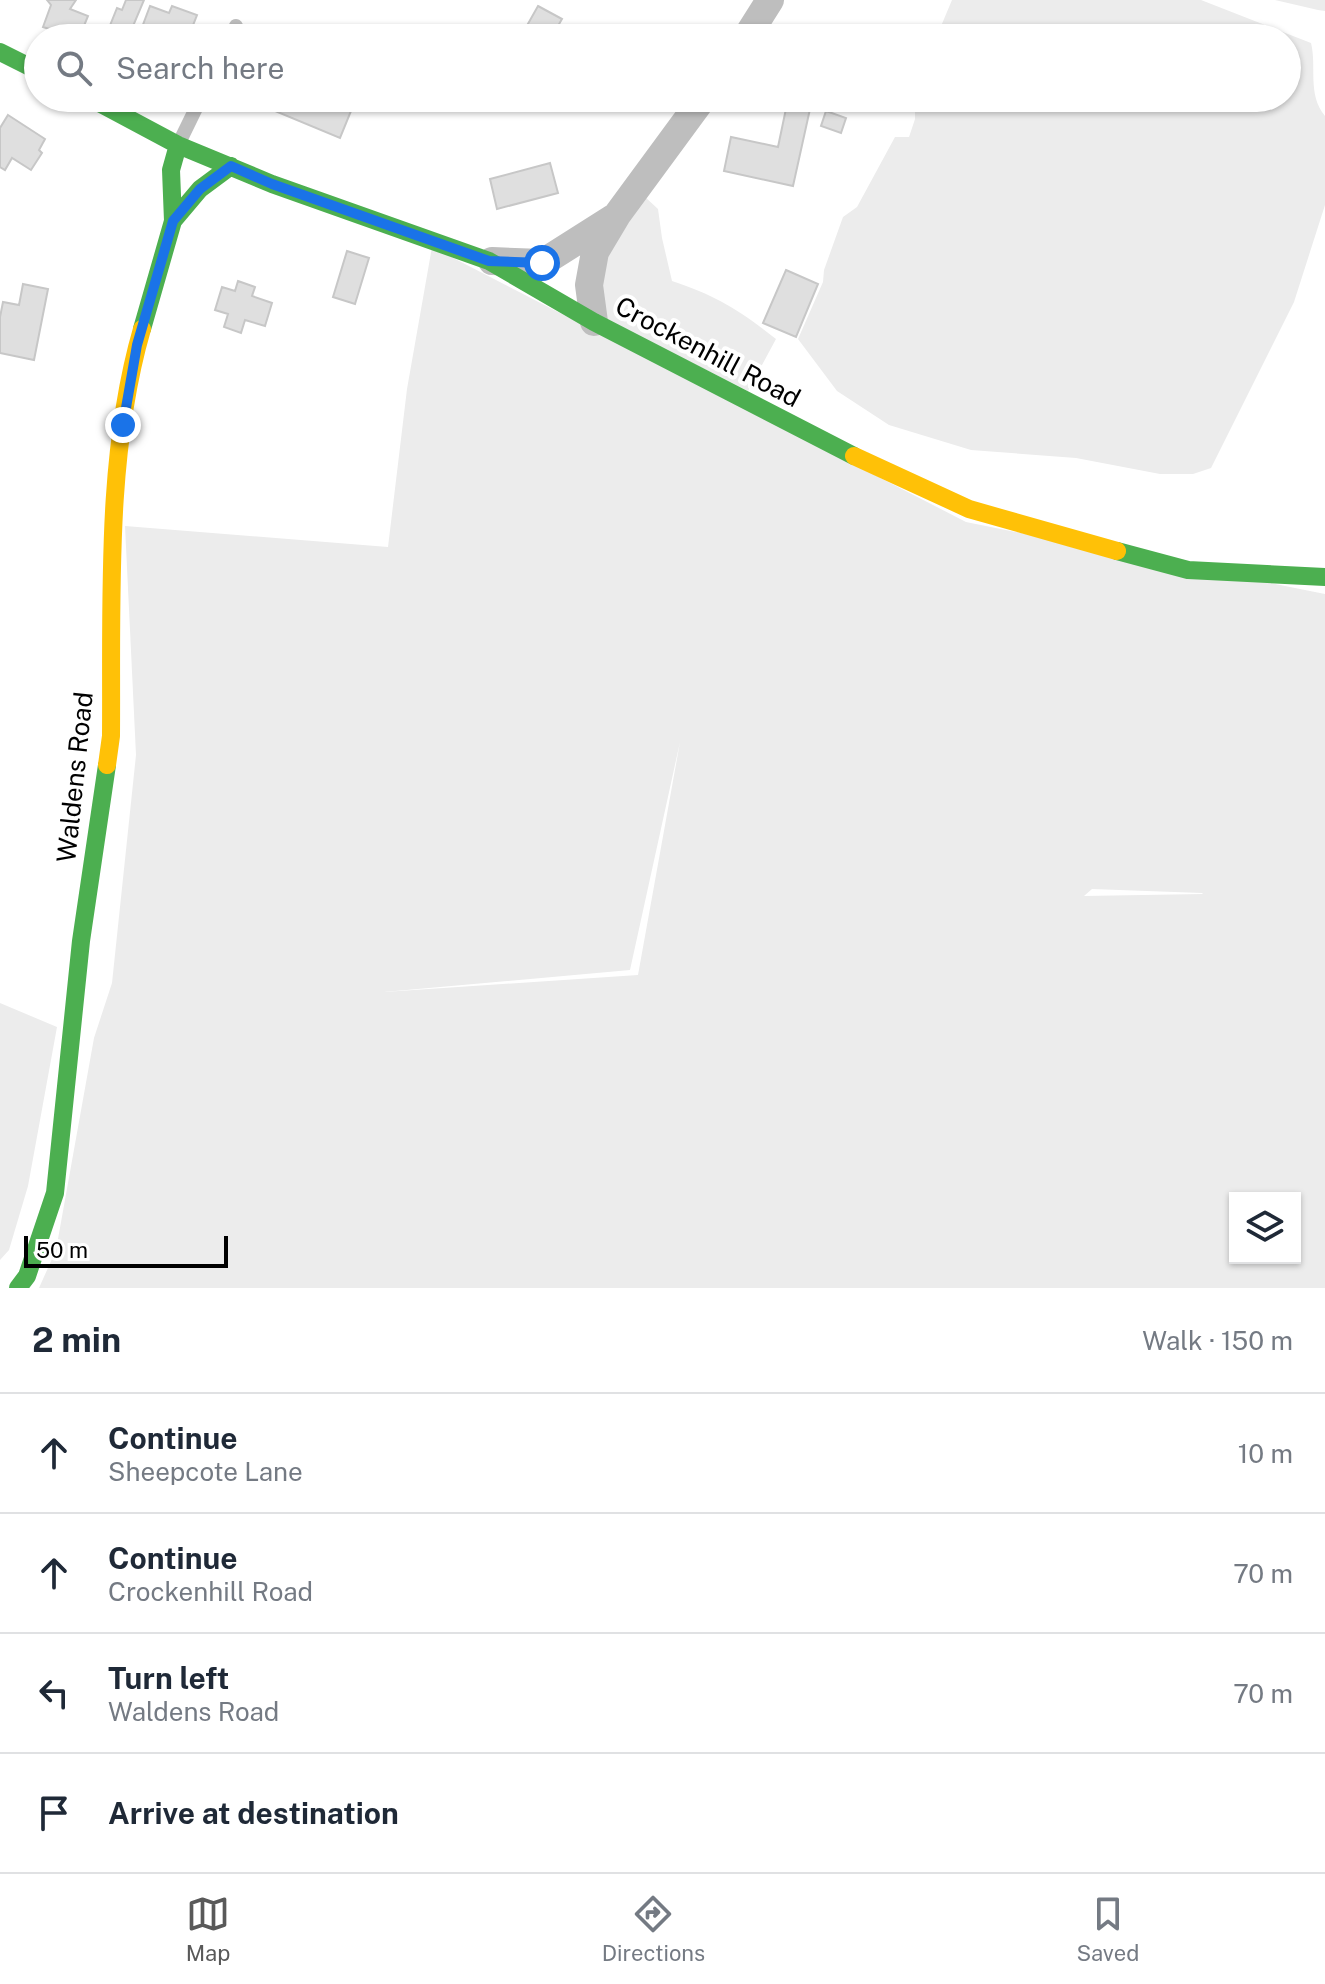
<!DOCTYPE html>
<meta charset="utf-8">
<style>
:root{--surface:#fff;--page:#f6f6f7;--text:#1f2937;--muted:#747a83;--line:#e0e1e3;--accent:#595959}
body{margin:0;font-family:"Public Sans",sans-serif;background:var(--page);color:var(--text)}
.controls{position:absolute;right:24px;bottom:24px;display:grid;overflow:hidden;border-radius:0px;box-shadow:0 2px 6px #0004}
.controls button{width:72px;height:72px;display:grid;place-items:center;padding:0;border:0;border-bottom:2px solid var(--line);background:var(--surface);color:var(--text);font:40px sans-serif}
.scale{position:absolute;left:24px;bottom:20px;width:204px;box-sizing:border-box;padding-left:8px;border:4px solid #000;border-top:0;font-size:22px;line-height:28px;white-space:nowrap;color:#000;-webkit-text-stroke:6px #fff;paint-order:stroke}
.stop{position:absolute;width:24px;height:24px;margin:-18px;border:6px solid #1a73e8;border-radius:50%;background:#fff}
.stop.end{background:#1a73e8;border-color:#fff;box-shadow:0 2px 8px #0008}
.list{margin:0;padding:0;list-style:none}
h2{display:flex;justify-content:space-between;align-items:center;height:104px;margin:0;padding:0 32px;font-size:34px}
h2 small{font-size:26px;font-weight:400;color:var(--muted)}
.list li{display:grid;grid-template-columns:52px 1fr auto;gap:24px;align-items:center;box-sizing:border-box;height:120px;padding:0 32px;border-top:2px solid var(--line)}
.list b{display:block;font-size:30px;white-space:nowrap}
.list p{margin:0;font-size:26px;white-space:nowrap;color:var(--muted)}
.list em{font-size:26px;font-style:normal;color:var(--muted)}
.icon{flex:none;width:44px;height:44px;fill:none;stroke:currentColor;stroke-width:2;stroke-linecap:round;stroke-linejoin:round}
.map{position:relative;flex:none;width:1325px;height:1288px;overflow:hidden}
.search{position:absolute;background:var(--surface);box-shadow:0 2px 6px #0004;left:24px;right:24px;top:24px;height:88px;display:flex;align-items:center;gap:20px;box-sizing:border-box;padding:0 28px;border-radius:44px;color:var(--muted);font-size:30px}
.sheet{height:584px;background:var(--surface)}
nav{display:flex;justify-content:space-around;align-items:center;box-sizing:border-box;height:112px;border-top:2px solid var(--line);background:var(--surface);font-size:22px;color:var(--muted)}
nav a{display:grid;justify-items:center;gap:4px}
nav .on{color:var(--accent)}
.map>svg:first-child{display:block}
.green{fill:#ececec;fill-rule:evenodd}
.building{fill:#dfdfdf;stroke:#c7c7c7;stroke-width:2}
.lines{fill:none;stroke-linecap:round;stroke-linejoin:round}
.lane{stroke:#bebebe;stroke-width:14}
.street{stroke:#bebebe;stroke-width:28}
.fast{stroke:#4caf50;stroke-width:18}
.slow{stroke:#ffc107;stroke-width:18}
.route{stroke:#1a73e8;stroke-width:10}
.labels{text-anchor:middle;stroke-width:8;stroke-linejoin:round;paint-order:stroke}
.street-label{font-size:26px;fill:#000;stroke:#fff}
</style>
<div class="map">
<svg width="1325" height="1288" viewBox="0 0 1325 1288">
<rect width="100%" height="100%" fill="#fff"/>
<path class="green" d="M952,0H1201L1311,43C1317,67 1307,94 1325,116V205L1294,302L1211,468L1193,474H1160L1076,458L971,450L889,425L837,391L798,339L823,282L824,270L843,217L857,207L895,137H909L915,119V98H1287V38H936Z
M1275,0H1325V11L1318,10Z
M644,196L658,209L662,238L672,281C717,296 739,310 776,339L748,391L603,318L597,285L604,255Z
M432,247L966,522L1325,594V1288H39L56,1250L94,1038L112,983L136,755L125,526L388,547L407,389ZM680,742L638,975L384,992L630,970ZM1092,889L1202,893L1203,894L1084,896ZM1235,1198H1295V1258H1235Z
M0,1003L57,1027L28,1186L9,1250L0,1260Z"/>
<path class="building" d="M47,0H76L70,9L88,16L79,38L43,27L51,5Z
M126,0H144L128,38H105L117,8L122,10Z
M150,6L169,13L172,6L197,15L188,38H138Z
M538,6L562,19L551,38H520Z
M280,98H324L351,111L340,138L275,111Z
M787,104L810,109L793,186L724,171L731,137L778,147Z
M826,111L846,118L841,133L821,126Z
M8,115L45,139L39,150L42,153L31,170L12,158L5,170L0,167V128Z
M550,163L558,193L497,209L490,179Z
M347,251L369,258L355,304L333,297Z
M786,270L818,284L796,337L763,323Z
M238,281L255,287L252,296L272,303L265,326L245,320L241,333L224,327L228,314L215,310L222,287L235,291Z
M23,284L48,289L34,360L0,353V317L3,302L19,305Z"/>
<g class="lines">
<path class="lane" d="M230,38L236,26
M178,145L201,98"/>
<path class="street" d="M746,38L770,0
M492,261L542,263L613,218
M594,322L589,285L595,252L617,215L703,98"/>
<path class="fast" d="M0,52L38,71
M90,98L178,145L272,184L489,261L594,322L854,456
M173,221L200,189L231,166
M142,329L173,221L171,170L178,145
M1117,551L1188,570L1325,577
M18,1288L27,1276L55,1193L81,941L107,765"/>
<path class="slow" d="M854,456L969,509L1117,551
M107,765L111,736C112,605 105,456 142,329"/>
</g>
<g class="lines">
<path class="route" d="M123,425L137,345L173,221L200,189L231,166L272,184L489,261L542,263"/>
</g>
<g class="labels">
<g class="street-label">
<text transform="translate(708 352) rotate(28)" y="9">Crockenhill Road</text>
<text transform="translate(75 777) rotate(-84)" y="9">Waldens Road</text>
</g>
</g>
</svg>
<div class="controls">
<button><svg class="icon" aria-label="layers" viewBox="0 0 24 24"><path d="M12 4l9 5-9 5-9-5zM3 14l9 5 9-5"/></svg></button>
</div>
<div class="scale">50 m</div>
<div class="stop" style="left:542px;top:263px"></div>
<div class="stop end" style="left:123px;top:425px"></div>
<div class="search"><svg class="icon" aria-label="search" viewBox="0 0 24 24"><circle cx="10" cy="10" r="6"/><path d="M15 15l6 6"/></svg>Search here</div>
</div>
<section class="sheet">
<h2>2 min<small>Walk · 150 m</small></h2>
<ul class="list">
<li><svg class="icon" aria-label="ahead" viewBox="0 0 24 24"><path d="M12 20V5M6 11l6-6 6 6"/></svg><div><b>Continue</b><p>Sheepcote Lane</p></div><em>10 m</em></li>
<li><svg class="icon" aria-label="ahead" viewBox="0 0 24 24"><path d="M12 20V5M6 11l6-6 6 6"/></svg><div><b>Continue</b><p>Crockenhill Road</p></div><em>70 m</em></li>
<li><svg class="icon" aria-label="left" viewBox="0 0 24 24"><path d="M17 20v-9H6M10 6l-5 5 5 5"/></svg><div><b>Turn left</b><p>Waldens Road</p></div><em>70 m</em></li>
<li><svg class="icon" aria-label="arrive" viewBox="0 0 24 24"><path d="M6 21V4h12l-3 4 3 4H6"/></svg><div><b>Arrive at destination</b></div></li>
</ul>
</section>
<nav>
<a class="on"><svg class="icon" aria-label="map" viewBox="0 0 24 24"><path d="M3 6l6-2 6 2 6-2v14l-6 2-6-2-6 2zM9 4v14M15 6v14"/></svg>Map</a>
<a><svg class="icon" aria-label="directions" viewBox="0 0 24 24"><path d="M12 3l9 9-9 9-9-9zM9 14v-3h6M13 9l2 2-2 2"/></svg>Directions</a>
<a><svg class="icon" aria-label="saved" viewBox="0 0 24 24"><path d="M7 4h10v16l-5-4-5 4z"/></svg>Saved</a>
</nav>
